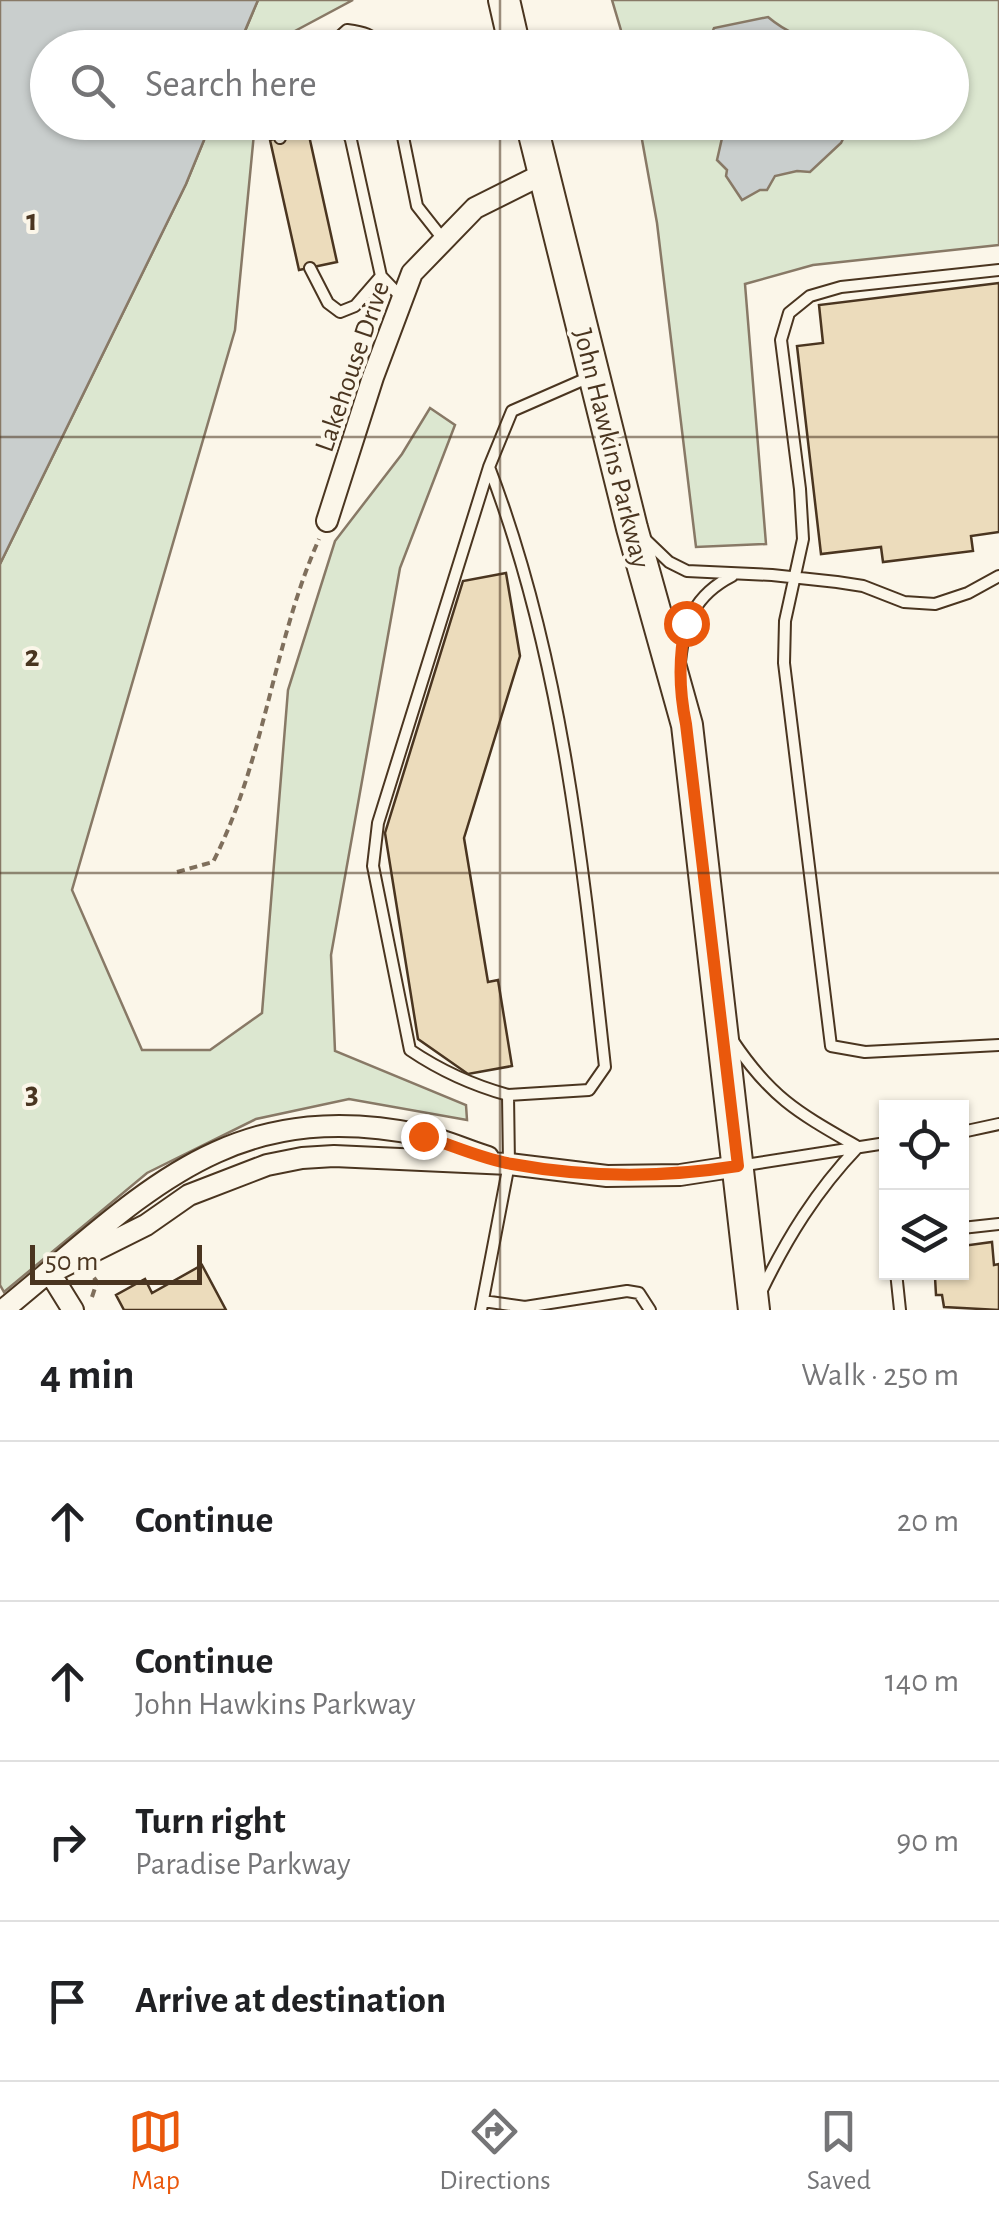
<!DOCTYPE html>
<meta charset="utf-8">
<style>
:root{--surface:#fff;--page:#f6f6f6;--text:#202124;--muted:#757577;--line:#e0e0e0;--accent:#ea580c}
body{margin:0;font-family:"Alegreya Sans",sans-serif;background:var(--page);color:var(--text)}
.controls{position:absolute;right:30px;bottom:30px;display:grid;overflow:hidden;border-radius:0px;box-shadow:0 2px 8px #0004}
.controls button{width:90px;height:90px;display:grid;place-items:center;padding:0;border:0;border-bottom:2px solid var(--line);background:var(--surface);color:var(--text);font:50px sans-serif}
.scale{position:absolute;left:30px;bottom:25px;width:172px;box-sizing:border-box;padding-left:10px;border:5px solid #4a3520;border-top:0;font-size:28px;line-height:35px;white-space:nowrap;color:#4a3520;-webkit-text-stroke:8px #fbf6e9;paint-order:stroke}
.stop{position:absolute;width:30px;height:30px;margin:-22px;border:8px solid #ea580c;border-radius:50%;background:#fff}
.stop.end{background:#ea580c;border-color:#fff;box-shadow:0 2px 10px #0008}
.list{margin:0;padding:0;list-style:none}
h2{display:flex;justify-content:space-between;align-items:center;height:130px;margin:0;padding:0 40px;font-size:42px}
h2 small{font-size:32px;font-weight:400;color:var(--muted)}
.list li{display:grid;grid-template-columns:65px 1fr auto;gap:30px;align-items:center;box-sizing:border-box;height:160px;padding:0 40px;border-top:2px solid var(--line)}
.list b{display:block;font-size:38px;white-space:nowrap}
.list p{margin:0;font-size:32px;white-space:nowrap;color:var(--muted)}
.list em{font-size:32px;font-style:normal;color:var(--muted)}
.icon{flex:none;width:55px;height:55px;fill:none;stroke:currentColor;stroke-width:2;stroke-linecap:round;stroke-linejoin:round}
.map{position:relative;flex:none;width:999px;height:1310px;overflow:hidden}
.search{position:absolute;background:var(--surface);box-shadow:0 2px 8px #0004;left:30px;right:30px;top:30px;height:110px;display:flex;align-items:center;gap:25px;box-sizing:border-box;padding:0 35px;border-radius:55px;color:var(--muted);font-size:38px}
.sheet{height:770px;background:var(--surface)}
nav{display:flex;justify-content:space-around;align-items:center;box-sizing:border-box;height:140px;border-top:2px solid var(--line);background:var(--surface);font-size:28px;color:var(--muted)}
nav a{display:grid;justify-items:center;gap:5px}
nav .on{color:var(--accent)}
.map>svg:first-child{display:block}
.green{fill:#dce7d0;stroke:#887966;stroke-width:2.5}
.water{fill:#c9cecd;stroke:#887966;stroke-width:2.5}
.building{fill:#ecdcbc;stroke:#4a3520;stroke-width:2.5}
.lines{fill:none;stroke-linecap:round;stroke-linejoin:round}
.service-casing{stroke:#4a3520;stroke-width:14}
.minor-casing{stroke:#4a3520;stroke-width:24}
.secondary-casing{stroke:#4a3520;stroke-width:34}
.path{stroke:#7f6f5c;stroke-width:4;stroke-dasharray:8 5;stroke-linecap:butt}
.service{stroke:#fbf6e9;stroke-width:10}
.minor{stroke:#fbf6e9;stroke-width:20}
.secondary{stroke:#fbf6e9;stroke-width:30}
.route{stroke:#ea580c;stroke-width:12}
.grid{fill:none;stroke:#4a3520;stroke-width:2.5;stroke-opacity:0.55}
.labels{text-anchor:middle;stroke-width:8;stroke-linejoin:round;paint-order:stroke}
.street-label{font-size:28px;fill:#4a3520;stroke:#fbf6e9}
.grid-label{font-size:32px;text-anchor:middle;font-weight:bold;fill:#4a3520;stroke:#fbf6e9;stroke-width:8;stroke-linejoin:round;paint-order:stroke}
</style>
<div class="map">
<svg width="999" height="1310" viewBox="0 0 999 1310">
<rect width="100%" height="100%" fill="#fbf6e9"/>
<path class="green" d="M258,0H353L295,31L276,47L238,48Z
M612,0H999V245L813,265L745,284L766,544L696,547L657,223L639,123L952,122V48L626,47Z
M211,123H255L235,330L72,890L142,1050H210L262,1013L288,690L335,541L402,454L430,408L455,425L400,568L331,955L335,1051L466,1105L467,1120L349,1099L256,1119L147,1173L4,1292L0,1285V564L186,184Z"/>
<path class="water" d="M0,0H258L238,47L48,48V122L211,123L186,184L0,564Z
M768,17C793,38 811,39 839,47H706L714,28Z
M716,123H851L841,143L810,172L797,171L775,176L767,190H760L742,200L726,176L727,170L717,160L722,138Z"/>
<path class="building" d="M308,131L337,262L299,270L270,140Z
M999,283V532L971,536L973,551L883,562L881,547L821,554L797,346L823,343L819,305Z
M506,573L520,656L464,838L488,982L498,980L512,1066L468,1074L418,1039L385,833L463,581Z
M992,1242L994,1265L999,1264V1310L944,1307L942,1295H936L935,1277L941,1276V1272H962V1246Z
M202,1265L226,1310H124L116,1295L145,1279L152,1293Z"/>
<g class="lines">
<defs>
<path id="service" d="M327,48L347,30C361,32 375,34 382,48
M277,122L280,138
M344,122L351,140L381,276L402,298
M400,122L417,206L443,239
M310,268L328,303L340,312L355,306L381,276
M999,270L841,287L810,296L789,313L781,340L800,489L803,539L785,621L784,663L831,1046L865,1052L999,1045
M646,540L669,562L687,571L772,575L837,582L863,586L904,602L935,604L968,593L999,576
M680,662C684,622 695,595 732,576
M733,1041C772,1099 799,1113 858,1147C816,1191 787,1238 761,1292
M508,1095C472,1085 441,1071 410,1050L373,866L378,823L489,467L512,411L592,376
M962,1132L999,1124
M739,1166L886,1143
M962,1228L999,1224
M896,1272L900,1310
M483,1301L525,1307L627,1291L639,1293L650,1310
M481,1310L509,1164L508,1095L589,1090L605,1067C583,865 562,657 489,467"/>
<path id="minor" d="M327,521L373,377L412,273L475,208L543,174
M50,1273L146,1225L189,1195L267,1165L302,1158L334,1156L509,1164L607,1176L680,1175L738,1166
M50,1273L73,1310
M3,1310C141,1198 225,1094 422,1135C444,1140 466,1150 488,1157"/>
<path id="secondary" d="M504,0L515,48
M531,122L632,528L687,725L754,1310"/>
</defs>
<use href="#service" class="service-casing"/>
<use href="#minor" class="minor-casing"/>
<use href="#secondary" class="secondary-casing"/>
<path class="path" d="M177,872L213,862C265,760 273,643 319,539
M92,1297L97,1282L92,1275"/>
<use href="#service" class="service"/>
<use href="#minor" class="minor"/>
<use href="#secondary" class="secondary"/>
</g>
<g class="lines">
<path class="route" d="M423,1136C452,1145 482,1159 512,1164C588,1178 662,1178 738,1166L686,724C679,690 678,658 686,623"/>
</g>
<path class="grid" d="M500,0V48M500,122V1310M0,437H999M0,873H999"/>
<g class="labels">
<g class="street-label">
<text transform="translate(351 366) rotate(-71)" y="10">Lakehouse Drive</text>
<text transform="translate(613 448) rotate(76)" y="10">John Hawkins Parkway</text>
</g>
</g>
<g class="grid-label">
<text x="32" y="230">1</text>
<text x="32" y="666">2</text>
<text x="32" y="1103">3</text>
</g>
</svg>
<div class="controls">
<button><svg class="icon" aria-label="locate" viewBox="0 0 24 24"><circle cx="12" cy="12" r="6"/><path d="M12 2v4M12 18v4M2 12h4M18 12h4"/></svg></button>
<button><svg class="icon" aria-label="layers" viewBox="0 0 24 24"><path d="M12 4l9 5-9 5-9-5zM3 14l9 5 9-5"/></svg></button>
</div>
<div class="scale">50 m</div>
<div class="stop" style="left:686px;top:623px"></div>
<div class="stop end" style="left:423px;top:1136px"></div>
<div class="search"><svg class="icon" aria-label="search" viewBox="0 0 24 24"><circle cx="10" cy="10" r="6"/><path d="M15 15l6 6"/></svg>Search here</div>
</div>
<section class="sheet">
<h2>4 min<small>Walk · 250 m</small></h2>
<ul class="list">
<li><svg class="icon" aria-label="ahead" viewBox="0 0 24 24"><path d="M12 20V5M6 11l6-6 6 6"/></svg><div><b>Continue</b></div><em>20 m</em></li>
<li><svg class="icon" aria-label="ahead" viewBox="0 0 24 24"><path d="M12 20V5M6 11l6-6 6 6"/></svg><div><b>Continue</b><p>John Hawkins Parkway</p></div><em>140 m</em></li>
<li><svg class="icon" aria-label="right" viewBox="0 0 24 24"><path d="M7 20v-9h11M14 6l5 5-5 5"/></svg><div><b>Turn right</b><p>Paradise Parkway</p></div><em>90 m</em></li>
<li><svg class="icon" aria-label="arrive" viewBox="0 0 24 24"><path d="M6 21V4h12l-3 4 3 4H6"/></svg><div><b>Arrive at destination</b></div></li>
</ul>
</section>
<nav>
<a class="on"><svg class="icon" aria-label="map" viewBox="0 0 24 24"><path d="M3 6l6-2 6 2 6-2v14l-6 2-6-2-6 2zM9 4v14M15 6v14"/></svg>Map</a>
<a><svg class="icon" aria-label="directions" viewBox="0 0 24 24"><path d="M12 3l9 9-9 9-9-9zM9 14v-3h6M13 9l2 2-2 2"/></svg>Directions</a>
<a><svg class="icon" aria-label="saved" viewBox="0 0 24 24"><path d="M7 4h10v16l-5-4-5 4z"/></svg>Saved</a>
</nav>
